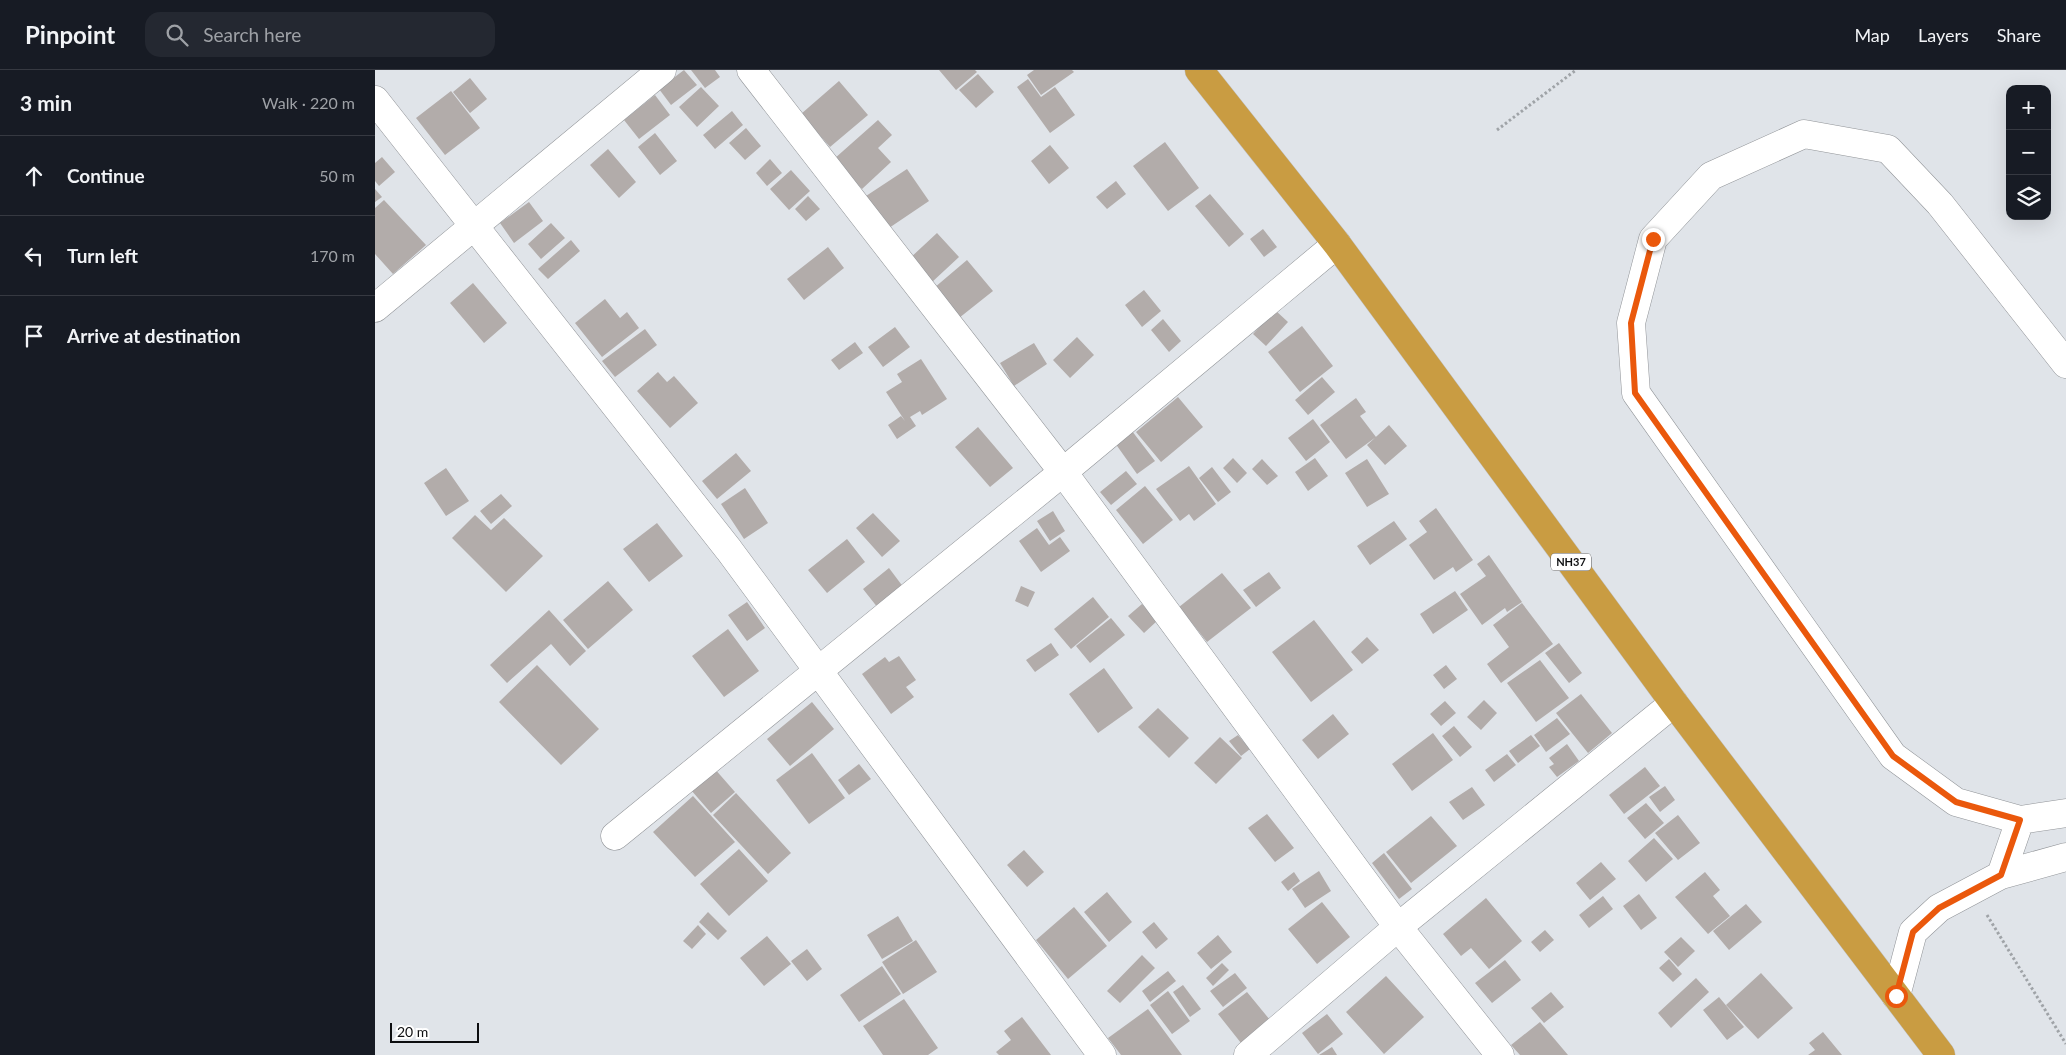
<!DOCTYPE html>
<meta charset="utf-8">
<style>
:root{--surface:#171b24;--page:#242831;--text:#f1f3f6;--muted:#9ea1a6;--line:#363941}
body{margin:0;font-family:Lato,sans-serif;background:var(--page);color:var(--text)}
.controls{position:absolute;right:15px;top:15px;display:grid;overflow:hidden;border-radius:10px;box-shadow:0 5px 20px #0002}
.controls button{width:45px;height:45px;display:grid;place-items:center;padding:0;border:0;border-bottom:1px solid var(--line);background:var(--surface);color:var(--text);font:25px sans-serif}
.scale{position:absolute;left:15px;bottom:12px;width:89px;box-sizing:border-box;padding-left:5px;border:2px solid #0d0e10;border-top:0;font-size:14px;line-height:18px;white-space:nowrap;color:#0d0e10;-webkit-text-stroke:4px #fff;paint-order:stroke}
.stop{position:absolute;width:15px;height:15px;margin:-11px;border:4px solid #ea580c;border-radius:50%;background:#fff}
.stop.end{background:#ea580c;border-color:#fff;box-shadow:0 1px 5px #0008}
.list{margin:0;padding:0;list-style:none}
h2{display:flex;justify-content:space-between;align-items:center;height:65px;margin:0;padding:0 20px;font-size:21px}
h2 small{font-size:16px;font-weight:400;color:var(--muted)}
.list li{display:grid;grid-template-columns:32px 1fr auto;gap:15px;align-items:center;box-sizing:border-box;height:80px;padding:0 20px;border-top:1px solid var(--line)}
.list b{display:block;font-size:19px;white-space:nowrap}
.list em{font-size:16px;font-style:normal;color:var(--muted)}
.icon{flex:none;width:28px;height:28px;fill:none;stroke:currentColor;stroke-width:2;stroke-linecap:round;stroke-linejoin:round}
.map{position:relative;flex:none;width:1691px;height:985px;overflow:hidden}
header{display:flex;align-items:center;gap:30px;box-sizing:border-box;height:70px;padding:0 25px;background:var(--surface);border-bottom:1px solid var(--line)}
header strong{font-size:24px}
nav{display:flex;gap:28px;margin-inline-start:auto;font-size:18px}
.search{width:350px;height:45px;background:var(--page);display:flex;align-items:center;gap:12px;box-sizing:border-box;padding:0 18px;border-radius:15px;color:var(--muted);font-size:19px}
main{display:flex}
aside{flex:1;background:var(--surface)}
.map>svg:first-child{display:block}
.building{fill:#b2acaa}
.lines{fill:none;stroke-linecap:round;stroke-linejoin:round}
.minor-casing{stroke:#919498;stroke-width:29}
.highway-casing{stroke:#c0c0c1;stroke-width:29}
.path{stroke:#9fa3a7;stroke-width:3;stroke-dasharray:2.5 2.5;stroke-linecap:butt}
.minor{stroke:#fff;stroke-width:28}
.highway{stroke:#c99c42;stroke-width:28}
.route{stroke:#ea580c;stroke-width:6}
.labels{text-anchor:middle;stroke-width:5;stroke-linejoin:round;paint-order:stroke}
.shield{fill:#fff;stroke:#565658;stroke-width:1}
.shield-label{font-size:11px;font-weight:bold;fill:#0d0e10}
</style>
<header>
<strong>Pinpoint</strong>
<div class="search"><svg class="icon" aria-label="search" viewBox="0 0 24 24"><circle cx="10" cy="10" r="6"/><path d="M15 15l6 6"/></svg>Search here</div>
<nav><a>Map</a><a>Layers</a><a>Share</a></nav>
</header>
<main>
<aside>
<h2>3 min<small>Walk · 220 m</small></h2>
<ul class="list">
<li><svg class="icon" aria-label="ahead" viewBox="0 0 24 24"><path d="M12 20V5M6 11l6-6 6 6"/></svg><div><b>Continue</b></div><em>50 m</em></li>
<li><svg class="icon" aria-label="left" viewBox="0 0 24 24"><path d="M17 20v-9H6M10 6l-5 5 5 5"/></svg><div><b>Turn left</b></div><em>170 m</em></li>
<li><svg class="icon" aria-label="arrive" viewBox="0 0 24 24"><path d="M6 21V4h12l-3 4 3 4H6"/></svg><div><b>Arrive at destination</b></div></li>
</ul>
</aside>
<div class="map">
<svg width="1691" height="985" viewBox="0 0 1691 985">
<rect width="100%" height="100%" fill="#e0e4e9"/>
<path class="building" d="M309,0L322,15L296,35L284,19Z
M316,0H340L345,7L330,18Z
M564,0H600L602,2L581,20Z
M659,0H697L699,2L666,25L652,5Z
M603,4L619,22L601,38L584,20Z
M95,8L112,29L95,43L78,22Z
M653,9L666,27L680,17L700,45L675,63L642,17Z
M464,11L493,45L455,77L426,44Z
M326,17L344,36L322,57L304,37Z
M76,21L105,58L70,85L41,48Z
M280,25L295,45L264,69L249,50Z
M357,41L368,55L340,79L328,65Z
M503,50L517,65L503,78L516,92L487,119L459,89Z
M371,58L386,76L370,90L354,73Z
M280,63L302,91L285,105L263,77Z
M790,72L824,118L793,141L758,96Z
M675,75L694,98L674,114L656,91Z
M233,79L261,112L244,128L215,95Z
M7,87L20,102L4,116L0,111V93Z
M395,89L407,103L392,116L381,103Z
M532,99L554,131L514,158L491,126Z
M416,100L435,121L414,140L395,119Z
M741,111L751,124L732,139L721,127Z
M0,119L7,127L0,132Z
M835,124L869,164L854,177L820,136Z
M433,126L445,139L431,151L420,139Z
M9,130L51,175L18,204L0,184V138Z
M154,132L168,151L139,173L125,153Z
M176,153L190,168L166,189L153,174Z
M888,159L902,177L889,187L875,169Z
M562,163L584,187L556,213L533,190Z
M196,170L205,181L173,209L163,199Z
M453,177L469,198L429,230L412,209Z
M592,190L618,221L584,248L559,218Z
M98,213L132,253L109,273L75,233Z
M769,220L786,241L767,257L750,235Z
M230,229L245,248L252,242L264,258L227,287L200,253Z
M900,240L913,252L891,276L878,264Z
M788,249L806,271L794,282L776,260Z
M927,256L958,296L925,322L893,282Z
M520,257L535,277L508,297L493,277Z
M270,259L282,275L240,307L227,291Z
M702,267L719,285L695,308L678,290Z
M480,272L488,283L464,300L456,290Z
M659,273L672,294L639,316L625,293Z
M546,289L572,329L547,345L545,341L535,347L541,356L522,369L513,355L526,346L530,351L511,322L527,312L522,304Z
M283,302L292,312L299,306L323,333L295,358L262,321Z
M947,307L960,322L933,345L920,330Z
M803,327L828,357L786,392L761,362Z
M981,328L991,342L985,346L1001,367L971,389L945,355Z
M938,349L955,372L931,391L913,368Z
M1014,355L1032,376L1010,395L992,375Z
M603,357L638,398L615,417L580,377Z
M757,361L780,391L762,404L740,373Z
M361,383L376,401L342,429L327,411Z
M858,388L872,403L862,413L848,398Z
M940,388L953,406L933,421L920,402Z
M887,389L903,406L892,415L877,399Z
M992,389L1014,424L992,437L970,403Z
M814,396L841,434L819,451L814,444L805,451L781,419Z
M837,397L856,422L843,432L824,408Z
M71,398L94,431L71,446L49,413Z
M751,401L762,414L736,435L725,422Z
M770,416L798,450L768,474L741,440Z
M370,418L393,453L369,469L346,434Z
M126,424L137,436L116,454L105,441Z
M1061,438L1098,490L1081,502L1078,497L1059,510L1034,475L1052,462L1044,451Z
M678,441L690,461L675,471L662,451Z
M498,443L525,471L507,487L481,458Z
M100,445L116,460L129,448L168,486L131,522L77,468Z
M1019,451L1032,469L995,495L982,476Z
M282,453L308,486L274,512L248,479Z
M662,458L674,475L685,467L695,481L666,502L644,471Z
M472,469L490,492L452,523L433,500Z
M1114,485L1147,532L1132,542L1130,538L1107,555L1085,524L1111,506L1102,494Z
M514,498L529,518L503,538L488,519Z
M894,502L906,518L881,537L868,520Z
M847,503L876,538L832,572L804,537Z
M233,511L258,540L213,579L188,550Z
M646,516L660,522L653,537L640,531Z
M1080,521L1093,540L1058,564L1045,544Z
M718,527L734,547L696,579L679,559Z
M372,532L390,558L372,571L353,545Z
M1147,533L1178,574L1126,613L1112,594L1134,577L1118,555Z
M767,534L782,551L769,563L753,546Z
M174,540L211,581L195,596L176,574L132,613L115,595Z
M736,548L750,565L715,593L701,576Z
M939,550L978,600L936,632L897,582Z
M353,559L384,601L349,627L317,586Z
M992,567L1004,580L987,594L976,582Z
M676,573L684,585L660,602L651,590Z
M1184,573L1207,603L1194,613L1170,583Z
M524,586L541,610L531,617L539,627L516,644L487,604L510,587L514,592Z
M1165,590L1194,628L1161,652L1132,613Z
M162,595L224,659L186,695L124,632Z
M1071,595L1082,609L1069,619L1058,605Z
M729,598L758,638L723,663L694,624Z
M1206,624L1237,663L1213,683L1181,643Z
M1109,630L1122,643L1106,660L1092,647Z
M1070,631L1081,643L1066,656L1055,644Z
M437,632L459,659L415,696L392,669Z
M783,638L814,668L794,688L763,657Z
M958,644L974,664L943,689L927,670Z
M1182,648L1195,664L1171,682L1159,665Z
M1079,656L1097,677L1085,687L1067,666Z
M1058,663L1078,690L1037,721L1017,694Z
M863,665L875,679L866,686L854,671Z
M1156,665L1165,676L1143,693L1134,681Z
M845,667L867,688L841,714L819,693Z
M1192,674L1204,691L1182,707L1174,697L1179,694L1174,688Z
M437,683L470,728L434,754L401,710Z
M1132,684L1141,695L1119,712L1110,700Z
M484,694L496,709L474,725L463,710Z
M1270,697L1285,716L1249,744L1234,725Z
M339,698L360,722L336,743L316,720Z
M1290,716L1300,730L1285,742L1274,727Z
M1097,717L1110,735L1088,750L1074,732Z
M361,723L416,783L393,804L338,745Z
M318,726L360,772L320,807L278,762Z
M1271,733L1289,753L1270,769L1252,748Z
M892,744L919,778L900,792L873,758Z
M1303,745L1325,773L1303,790L1280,763Z
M1056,746L1082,776L1036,813L1011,782Z
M1279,768L1298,789L1271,812L1253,791Z
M364,779L393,811L354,846L325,814Z
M649,780L669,802L652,817L632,795Z
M1009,783L1037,819L1024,829L997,793Z
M1226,792L1241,809L1215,830L1201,813Z
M944,801L956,821L930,838L917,819Z
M919,802L925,811L913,821L906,812Z
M1330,802L1345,820L1338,826L1355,846L1333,864L1300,827Z
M732,822L757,852L734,872L709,842Z
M1264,824L1282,848L1266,860L1248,836Z
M1228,826L1238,839L1214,858L1204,845Z
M1111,828L1147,871L1114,899L1096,878L1086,886L1068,864Z
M947,832L975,867L942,894L913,859Z
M1371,834L1387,852L1354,880L1338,861Z
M699,837L732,876L693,909L661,870Z
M333,842L352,861L343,870L324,852Z
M523,846L538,871L507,889L492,865Z
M779,852L793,869L781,879L767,862Z
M323,855L331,864L317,879L308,871Z
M1170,860L1179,870L1165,882L1156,872Z
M843,865L857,882L836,899L822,883Z
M392,866L416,894L389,916L365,888Z
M1306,867L1320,881L1303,897L1289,882Z
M541,870L562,902L528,924L507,892Z
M432,879L447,899L432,911L416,891Z
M767,885L780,898L745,933L732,921Z
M1294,889L1307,904L1298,912L1284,898Z
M1130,890L1146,910L1117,933L1100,913Z
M847,893L854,900L838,916L831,908Z
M507,896L526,924L484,952L465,925Z
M793,901L801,911L775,932L767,921Z
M860,903L872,918L848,937L835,921Z
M1386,903L1418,938L1383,969L1351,935Z
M1011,906L1049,947L1009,984L971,942Z
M1321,908L1334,922L1296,958L1283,943Z
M808,915L826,939L815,947L798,922Z
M793,921L815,951L797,964L775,935Z
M872,922L895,950L866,973L843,944Z
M1176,922L1189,937L1169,953L1156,938Z
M1344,927L1369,957L1352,970L1328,940Z
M529,929L563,978L553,985H508L488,956Z
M773,939L807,985H746L733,968Z
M952,944L968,964L943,984L927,963Z
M647,947L676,985H624L621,982L636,970L629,961Z
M1165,952L1193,985H1145L1136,975Z
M1448,962L1467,985H1433L1440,980L1434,973Z
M957,977L962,985H944Z"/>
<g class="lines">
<defs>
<path id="minor" d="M376,0L688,402L1023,857L1125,985
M0,30L354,480L727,985
M0,238L287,0
M1691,294L1565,134L1513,79L1429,64L1336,106L1278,169L1256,253L1261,323L1518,686L1581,732L1645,750L1691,743
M240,766L688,402L962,174
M1626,805L1645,750
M1521,926L1538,862L1564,838L1626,805L1691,787
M873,985L1023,857L1299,633"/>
<path id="highway" d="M824,0L962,174L1299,633L1566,985"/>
</defs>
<use href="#minor" class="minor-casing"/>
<use href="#highway" class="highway-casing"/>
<path class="path" d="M1122,60L1201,0
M1612,845L1691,974"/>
<use href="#minor" class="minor"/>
<use href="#highway" class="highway"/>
</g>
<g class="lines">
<path class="route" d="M1278,169L1256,253L1260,323L1518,686L1581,732L1645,750L1626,805L1564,838L1538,862L1521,926"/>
</g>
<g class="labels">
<rect class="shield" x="1176" y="483.5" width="40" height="17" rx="4"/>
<g class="shield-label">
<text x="1196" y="496">NH37</text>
</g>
</g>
</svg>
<div class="controls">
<button>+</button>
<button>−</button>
<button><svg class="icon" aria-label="layers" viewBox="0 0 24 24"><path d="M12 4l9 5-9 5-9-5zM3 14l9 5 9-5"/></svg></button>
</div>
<div class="scale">20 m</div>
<div class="stop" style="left:1521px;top:926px"></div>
<div class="stop end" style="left:1278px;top:169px"></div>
</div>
</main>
